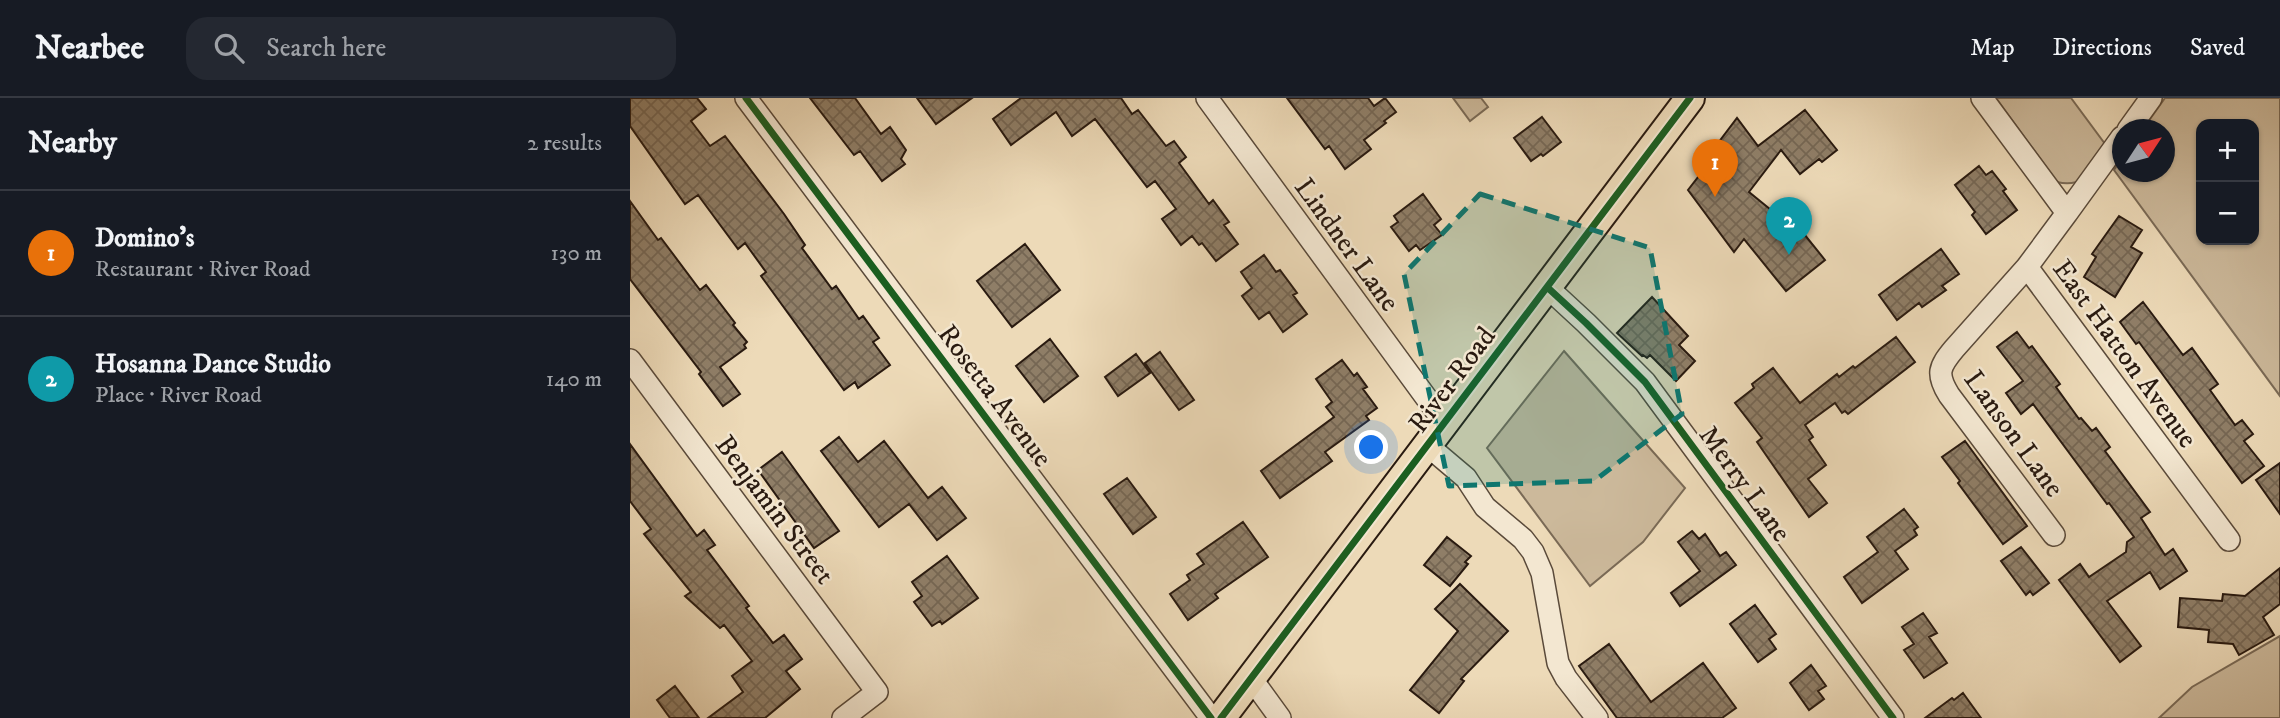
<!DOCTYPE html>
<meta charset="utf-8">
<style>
:root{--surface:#171b24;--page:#242831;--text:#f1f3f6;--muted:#9ea1a6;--line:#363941;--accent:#c59692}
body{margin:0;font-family:"IM FELL DW Pica",serif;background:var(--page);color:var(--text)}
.controls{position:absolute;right:21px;top:21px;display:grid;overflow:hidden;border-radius:14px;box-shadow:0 2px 5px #0004}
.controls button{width:63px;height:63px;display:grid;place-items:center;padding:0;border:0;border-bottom:2px solid var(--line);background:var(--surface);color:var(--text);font:35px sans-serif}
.compass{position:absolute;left:1482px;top:21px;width:63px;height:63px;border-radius:50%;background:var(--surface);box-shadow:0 2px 5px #0004;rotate:54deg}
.you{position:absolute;left:742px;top:350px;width:24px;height:24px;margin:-18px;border:5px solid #fff;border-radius:50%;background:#1a73e8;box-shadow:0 0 0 10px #1a73e833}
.badge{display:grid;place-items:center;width:46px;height:46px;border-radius:50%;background:var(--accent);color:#fff;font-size:23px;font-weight:700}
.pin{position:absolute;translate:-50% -58px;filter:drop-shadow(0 2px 4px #0008)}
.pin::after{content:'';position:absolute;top:37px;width:24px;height:21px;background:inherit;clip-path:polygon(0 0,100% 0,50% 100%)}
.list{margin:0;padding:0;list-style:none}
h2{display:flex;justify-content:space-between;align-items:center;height:91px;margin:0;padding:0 28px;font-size:30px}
h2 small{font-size:23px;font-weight:400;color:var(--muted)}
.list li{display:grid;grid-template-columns:46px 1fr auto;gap:21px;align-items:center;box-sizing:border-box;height:126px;padding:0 28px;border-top:2px solid var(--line)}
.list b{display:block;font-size:26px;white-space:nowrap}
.list p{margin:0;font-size:23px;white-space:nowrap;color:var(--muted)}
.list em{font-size:23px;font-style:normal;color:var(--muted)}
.icon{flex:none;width:38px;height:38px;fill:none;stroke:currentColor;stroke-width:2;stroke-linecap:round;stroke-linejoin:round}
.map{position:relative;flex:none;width:1650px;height:620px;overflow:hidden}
header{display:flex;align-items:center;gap:42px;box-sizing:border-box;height:98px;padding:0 35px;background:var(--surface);border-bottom:2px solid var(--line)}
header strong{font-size:33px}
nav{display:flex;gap:38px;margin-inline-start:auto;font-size:24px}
.search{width:490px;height:63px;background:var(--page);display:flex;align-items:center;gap:18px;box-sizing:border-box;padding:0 24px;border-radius:21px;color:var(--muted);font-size:26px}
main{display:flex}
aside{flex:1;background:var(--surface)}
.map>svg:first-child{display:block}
.green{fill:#ccb99b;stroke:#7a6a56;stroke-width:2;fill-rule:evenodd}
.building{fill:url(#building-cross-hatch);stroke:#291a10;stroke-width:2}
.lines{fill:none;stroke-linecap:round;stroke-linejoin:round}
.minor-casing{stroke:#5a4a3a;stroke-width:24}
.major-casing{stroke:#291a10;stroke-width:32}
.minor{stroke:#f3e7d1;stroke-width:21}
.major{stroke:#eddab8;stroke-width:28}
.cycleway-casing{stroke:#f3e7d1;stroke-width:11}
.cycleway{stroke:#1b5e20;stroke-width:7}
.marked{fill:#0f766e;fill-opacity:0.2;stroke:#0f766e;stroke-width:5;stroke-dasharray:14 9;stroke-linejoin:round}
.labels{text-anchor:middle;stroke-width:5;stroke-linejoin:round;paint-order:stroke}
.street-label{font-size:28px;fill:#291a10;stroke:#f3e7d1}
</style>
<header>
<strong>Nearbee</strong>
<div class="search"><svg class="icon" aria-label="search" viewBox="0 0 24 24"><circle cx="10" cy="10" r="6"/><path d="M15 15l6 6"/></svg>Search here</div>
<nav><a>Map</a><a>Directions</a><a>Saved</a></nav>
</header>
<main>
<aside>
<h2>Nearby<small>2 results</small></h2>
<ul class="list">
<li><span class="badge" style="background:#e8710a">1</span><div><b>Domino's</b><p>Restaurant · River Road</p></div><em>130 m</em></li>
<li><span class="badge" style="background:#0f9aa8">2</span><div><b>Hosanna Dance Studio</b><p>Place · River Road</p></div><em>140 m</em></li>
</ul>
</aside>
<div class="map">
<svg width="1650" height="620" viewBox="0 0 1650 620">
<defs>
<pattern id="building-cross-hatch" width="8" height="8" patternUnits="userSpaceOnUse" patternTransform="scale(1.75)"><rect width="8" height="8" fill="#8f7e67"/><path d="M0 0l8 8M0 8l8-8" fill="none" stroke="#756653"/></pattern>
</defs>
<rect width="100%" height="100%" fill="#eddab8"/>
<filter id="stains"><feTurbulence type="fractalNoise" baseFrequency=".00286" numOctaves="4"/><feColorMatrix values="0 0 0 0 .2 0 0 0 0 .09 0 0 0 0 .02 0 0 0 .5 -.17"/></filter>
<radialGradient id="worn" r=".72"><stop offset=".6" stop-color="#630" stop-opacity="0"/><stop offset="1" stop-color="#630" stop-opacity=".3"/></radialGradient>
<path class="green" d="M823,0H851L858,9L840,23Z
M1366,0H1441L1478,50C1463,70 1455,91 1427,84Z
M1535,0H1650V298L1484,72L1492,60V74H1534V32L1513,31ZM1624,26V142H1571V26Z
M934,253L1055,390L1013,444L960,488L857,350Z
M1650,538V620H1529L1562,589Z"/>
<path class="building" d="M0,0H67L76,11L61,23L80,48L95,38L154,116L175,147L172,150L202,191L206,188L229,221L233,218L249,240L243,244L260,267L228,290L225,284L214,292L131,178L136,174L115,145L108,151L68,97L55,106L0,28Z
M180,0H225L251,36L260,29L276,52L271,61L275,66L252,83L230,53L224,57Z
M287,0H342L306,26Z
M391,0H491L502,16L508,12L536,48L544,43L556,59L549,65L579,106L583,102L599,124L594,127L608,146L586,163L572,145L569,147L562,138L551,147L532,121L546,111L525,83L517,89L465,21L442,38L426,14L381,47L363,21Z
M657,0H738L744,8L755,0L766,14L754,23L756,25L734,42L741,51L715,71L699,48L695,51Z
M1175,12L1207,52L1192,64L1189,61L1170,76L1151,52L1119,94L1157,125L1162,121L1195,162L1156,193L1114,141L1104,154L1058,92L1089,52L1085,49L1107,20L1128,48Z
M912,19L931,44L913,58L911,56L901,63L884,40Z
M1349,68L1356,77L1362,73L1376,91L1373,93L1387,112L1356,136L1342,117L1345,114L1325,87Z
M793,96L811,121L804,127L812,137L790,152L786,147L779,153L761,129L768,124L764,118Z
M0,103L28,142L31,140L70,192L76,187L105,225L103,227L117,244L114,247L116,250L90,269L110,296L93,308L69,276L71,274L0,181Z
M1489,118L1512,132L1501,149L1512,155L1485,199L1454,179L1466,159L1462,156Z
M395,146L430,192L382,229L347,183Z
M1311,151L1329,176L1312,188L1316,192L1292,209L1289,205L1267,222L1249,197Z
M634,157L646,174L650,172L667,195L663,197L677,216L653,234L639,214L629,221L612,198L622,190L611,174Z
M1022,199L1058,238L1049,247L1065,263L1046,283L1020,257L1017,260L1013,257L1012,258L987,235Z
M1513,204L1553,257L1562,250L1588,286L1580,292L1605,327L1612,322L1623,336L1614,343L1634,368L1612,385L1509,244L1506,246L1490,224Z
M1387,234L1399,250L1402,248L1430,286L1426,289L1449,321L1451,320L1462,333L1466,330L1480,349L1475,353L1520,414L1511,420L1535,457L1543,451L1557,473L1530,491L1520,474L1477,503L1511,548L1490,564L1429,482L1450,466L1459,479L1496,454L1497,444L1504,439L1479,405L1477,406L1403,306L1391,316L1376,295L1393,283L1367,249Z
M1266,239L1285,264L1218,316L1215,313L1212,315L1205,305L1175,327L1183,339L1179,342L1196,367L1178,381L1197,405L1179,419L1127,344L1132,340L1105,305L1124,290L1122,286L1143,270L1170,305L1207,276L1209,279L1223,268L1225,270Z
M420,241L448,278L414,304L386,268Z
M530,254L564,302L549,312L515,265Z
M506,256L520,275L488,298L475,279Z
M712,262L724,278L727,275L737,289L733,291L747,310L736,318L739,322L695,354L702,363L650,400L631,373L704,319L696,309L702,304L686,281Z
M209,339L228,364L254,343L298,400L312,389L336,420L307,442L279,406L249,429L191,353Z
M1335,343L1397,428L1373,446L1328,385L1330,383L1312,359Z
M0,346L67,438L74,432L85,447L77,452L119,508L116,510L143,545L154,537L172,561L156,573L170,591L135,620H78L113,594L102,578L122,563L94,527L90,530L55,498L61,494L14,436L21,431L0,403Z
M152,354L209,433L184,450L128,372Z
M1650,365V416L1626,382Z
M497,380L526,419L503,436L474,396Z
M1274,411L1288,429L1284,432L1287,437L1265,453L1278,471L1232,505L1214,479L1248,454L1237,439Z
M613,424L638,459L585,496L588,500L558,522L540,496L560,482L557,477L574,466L567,456Z
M1062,433L1069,441L1075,436L1090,458L1096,454L1106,467L1050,508L1041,495L1070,473L1048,444Z
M817,439L841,458L835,464L838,466L820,488L794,467Z
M1391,449L1419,485L1403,497L1400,493L1396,497L1371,463Z
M317,458L348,500L312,526L310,523L302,528L284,504L292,498L282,484Z
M1650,470V506L1633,519L1644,537L1609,557L1603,546L1578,544L1579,532L1548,529L1550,500L1592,503L1593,496L1615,498Z
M830,486L878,533L831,581L834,583L809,615L780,592L828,533L805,511Z
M1125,507L1146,536L1139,541L1146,551L1128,564L1100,526Z
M1293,515L1307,535L1299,539L1317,565L1294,580L1274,552L1284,546L1272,529Z
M979,546L1021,604L1073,565L1106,610L1092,620H987L949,568Z
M1181,567L1196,588L1188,593L1194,601L1179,612L1160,585Z
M45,588L69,620H40L27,602Z
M1333,595L1351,620H1295L1322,600L1324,602Z"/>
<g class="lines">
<defs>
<path id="minor" d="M116,0L581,620
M577,0L814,324
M1352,0L1437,115L1397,169L1599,442
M1498,32L1521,0
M1437,115L1492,39
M1397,169L1324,251C1309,269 1306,276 1319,297L1424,437
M917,189L956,225L1015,284L1263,620
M0,262L247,594L213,620
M797,347L836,380L855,409L893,441L903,454L912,475L928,565L936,580L967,620
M621,580L650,620"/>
<path id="major" d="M591,620L1060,0"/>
</defs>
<use href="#minor" class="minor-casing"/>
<use href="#major" class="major-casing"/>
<use href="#minor" class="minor"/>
<use href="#major" class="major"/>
<defs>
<path id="cycleway" d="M116,0L581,620
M917,189L956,225L1015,284L1263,620
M591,620L1060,0"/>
</defs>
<use href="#cycleway" class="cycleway-casing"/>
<use href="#cycleway" class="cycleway"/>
</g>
<path class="marked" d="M850,96L1020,150L1052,316L964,383L819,388L774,176Z"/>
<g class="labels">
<g class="street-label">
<text transform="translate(718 146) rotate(54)" y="10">Lindner Lane</text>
<text transform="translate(1496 255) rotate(54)" y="10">East Hatton Avenue</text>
<text transform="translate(821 281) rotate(-53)" y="10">River Road</text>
<text transform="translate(366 297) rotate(53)" y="10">Rosetta Avenue</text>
<text transform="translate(1385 335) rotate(54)" y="10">Lanson Lane</text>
<text transform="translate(1116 385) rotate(54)" y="10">Merry Lane</text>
<text transform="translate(146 411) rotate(53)" y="10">Benjamin Street</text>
</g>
</g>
<rect width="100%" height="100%" filter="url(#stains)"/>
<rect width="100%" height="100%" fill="url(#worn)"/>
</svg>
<div class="controls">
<button>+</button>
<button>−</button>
</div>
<svg class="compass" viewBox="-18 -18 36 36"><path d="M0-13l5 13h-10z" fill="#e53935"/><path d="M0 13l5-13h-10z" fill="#9ea1a6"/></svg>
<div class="you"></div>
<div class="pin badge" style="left:1085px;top:99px;background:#e8710a">1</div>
<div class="pin badge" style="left:1159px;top:157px;background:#0f9aa8">2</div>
</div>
</main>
